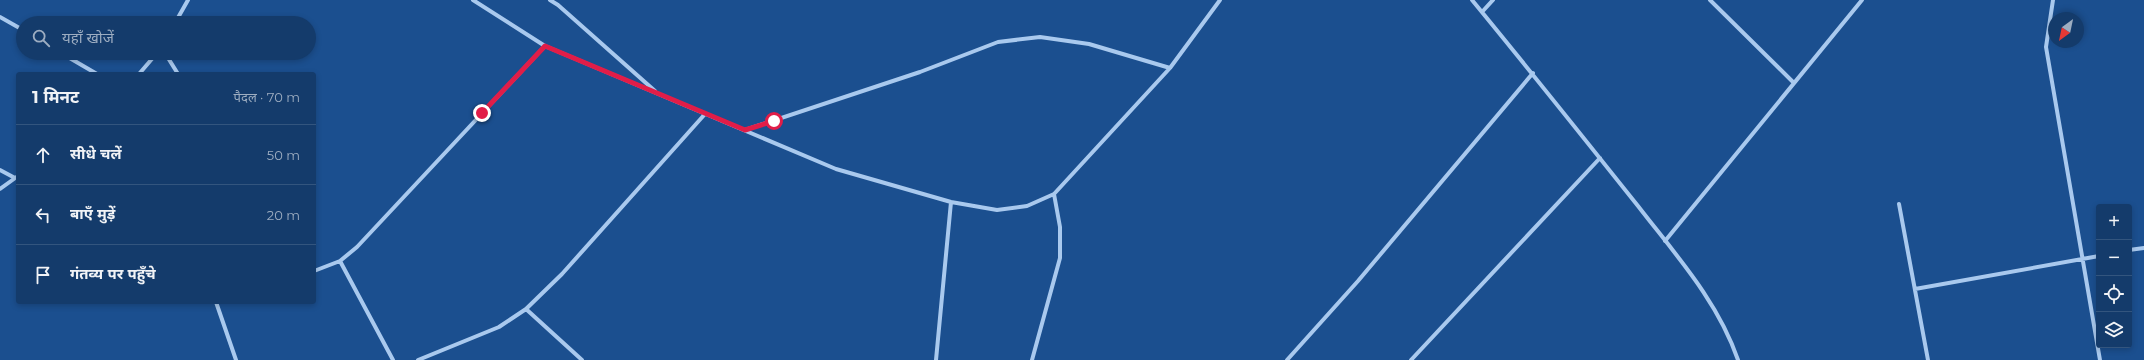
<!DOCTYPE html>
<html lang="hi">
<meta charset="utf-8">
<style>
:root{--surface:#143b6b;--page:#1d4271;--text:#f1f3f6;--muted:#9dadc1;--line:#33557e}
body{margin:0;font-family:Montserrat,"Noto Sans Devanagari",sans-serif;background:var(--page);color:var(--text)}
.controls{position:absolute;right:12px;bottom:12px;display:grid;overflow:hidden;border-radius:4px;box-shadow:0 2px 6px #0003}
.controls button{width:36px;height:36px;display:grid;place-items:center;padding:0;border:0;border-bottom:1px solid var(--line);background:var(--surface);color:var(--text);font:20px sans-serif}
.compass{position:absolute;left:2048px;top:12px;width:36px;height:36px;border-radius:50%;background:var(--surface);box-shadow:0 2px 6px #0003;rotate:213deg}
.stop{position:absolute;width:12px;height:12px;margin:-9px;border:3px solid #e11d48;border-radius:50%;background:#fff}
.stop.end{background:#e11d48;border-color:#fff;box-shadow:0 1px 4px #0008}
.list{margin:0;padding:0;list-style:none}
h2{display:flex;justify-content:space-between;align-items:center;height:52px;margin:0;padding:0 16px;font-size:17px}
h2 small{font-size:13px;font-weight:400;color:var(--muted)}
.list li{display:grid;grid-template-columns:26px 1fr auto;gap:12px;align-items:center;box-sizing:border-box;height:60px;padding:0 16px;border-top:1px solid var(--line)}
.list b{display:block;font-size:15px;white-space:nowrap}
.list em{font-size:13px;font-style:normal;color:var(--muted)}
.icon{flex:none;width:22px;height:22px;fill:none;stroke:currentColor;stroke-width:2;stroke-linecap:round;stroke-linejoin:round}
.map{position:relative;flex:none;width:2144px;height:360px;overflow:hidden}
.search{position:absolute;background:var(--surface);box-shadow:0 2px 6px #0003;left:16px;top:16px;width:300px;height:44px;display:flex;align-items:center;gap:10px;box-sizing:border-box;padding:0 14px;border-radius:22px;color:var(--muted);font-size:15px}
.panel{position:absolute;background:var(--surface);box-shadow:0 2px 6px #0003;left:16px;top:72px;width:300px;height:232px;border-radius:4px}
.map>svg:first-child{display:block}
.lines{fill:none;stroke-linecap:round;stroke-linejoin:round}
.minor{stroke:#a9c9ee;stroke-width:4}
.route{stroke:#e11d48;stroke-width:5}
</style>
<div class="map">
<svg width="2144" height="360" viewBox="0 0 2144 360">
<rect width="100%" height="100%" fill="#1b4f8f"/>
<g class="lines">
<path class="minor" d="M473,0L545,46L836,169L951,202L997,210L1027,206L1054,194L1170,68L1220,0
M550,0L558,5L655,91
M1472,0C1528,68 1583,137 1638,206C1675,254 1718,301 1738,360
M1710,0L1793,82
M2053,0L2046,47L2100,360
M1482,12L1493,0
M0,17L23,30
M175,23L188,0
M61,53L97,74
M165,53L178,74
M139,74L157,53
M745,130L920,72L998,42L1040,37L1089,44L1170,68
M0,170L15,178
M0,189L18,176
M1899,204L1928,360
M1665,241L1862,0
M2129,250L2144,248
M340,261L393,360
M314,271L340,261L357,247L545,46
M1915,289L2099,256
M216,302L236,360
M526,309L582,360
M418,360L499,327L526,309L562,274L705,114
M936,360L951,202
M1032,360L1060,258V227L1054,194
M1287,360L1358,281L1533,73
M1411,360L1600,158"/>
</g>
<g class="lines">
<path class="route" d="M482,113L545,46L745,130L774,121"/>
</g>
</svg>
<div class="controls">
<button>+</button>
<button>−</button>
<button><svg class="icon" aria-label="locate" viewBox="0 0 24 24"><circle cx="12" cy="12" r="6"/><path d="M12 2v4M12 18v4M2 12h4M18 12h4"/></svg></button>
<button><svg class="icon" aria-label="layers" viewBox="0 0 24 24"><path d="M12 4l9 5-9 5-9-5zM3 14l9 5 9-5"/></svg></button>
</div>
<svg class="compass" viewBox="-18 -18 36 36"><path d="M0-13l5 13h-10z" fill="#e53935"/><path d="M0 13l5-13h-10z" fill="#9dadc1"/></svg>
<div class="stop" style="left:774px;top:121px"></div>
<div class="stop end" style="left:482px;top:113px"></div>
<div class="search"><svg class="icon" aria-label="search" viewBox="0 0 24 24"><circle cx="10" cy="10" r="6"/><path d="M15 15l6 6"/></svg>यहाँ खोजें</div>
<section class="panel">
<h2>1 मिनट<small>पैदल · 70 m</small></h2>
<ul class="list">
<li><svg class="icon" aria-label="ahead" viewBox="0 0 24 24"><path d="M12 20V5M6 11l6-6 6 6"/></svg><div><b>सीधे चलें</b></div><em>50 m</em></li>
<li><svg class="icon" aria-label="left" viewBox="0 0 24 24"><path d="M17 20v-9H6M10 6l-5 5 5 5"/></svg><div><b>बाएँ मुड़ें</b></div><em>20 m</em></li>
<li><svg class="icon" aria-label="arrive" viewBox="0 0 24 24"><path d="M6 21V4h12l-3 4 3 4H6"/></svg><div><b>गंतव्य पर पहुँचे</b></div></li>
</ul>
</section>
</div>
